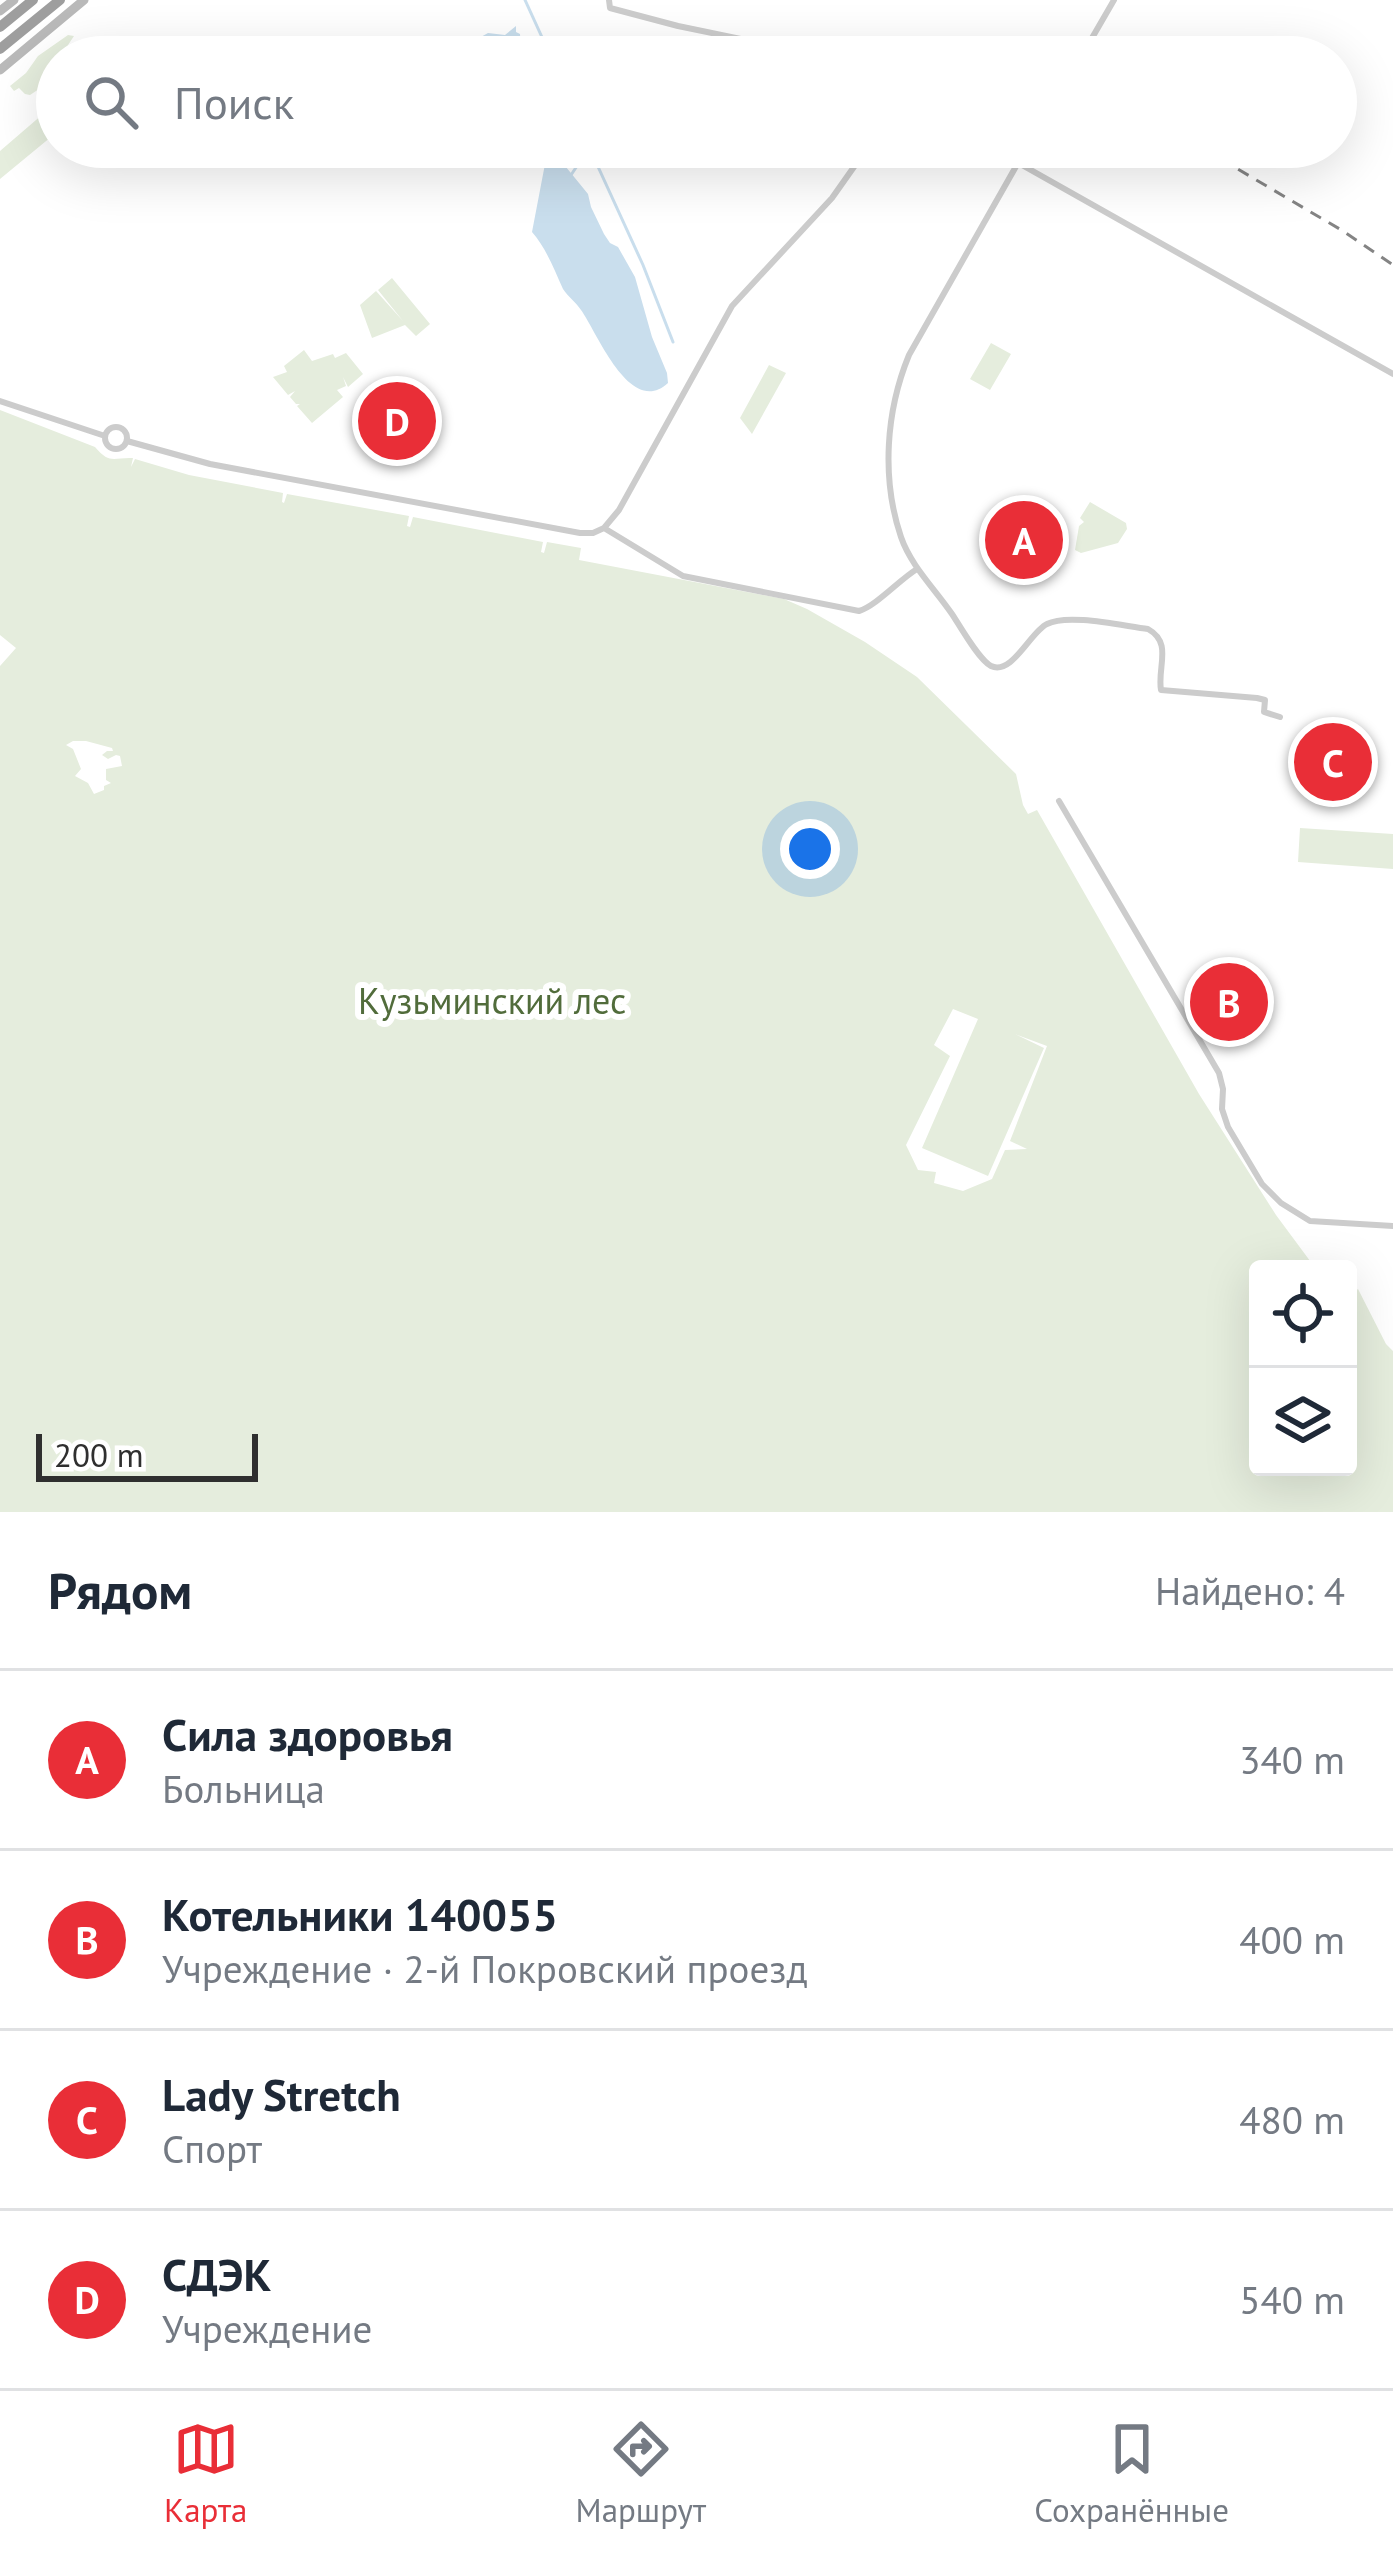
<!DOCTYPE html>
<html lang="ru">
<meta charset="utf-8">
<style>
:root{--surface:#fff;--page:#f2f2f3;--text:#1f2937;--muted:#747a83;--line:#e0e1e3;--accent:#e92e37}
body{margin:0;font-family:"PT Sans",sans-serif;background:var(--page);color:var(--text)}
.controls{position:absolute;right:36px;bottom:36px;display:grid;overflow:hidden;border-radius:12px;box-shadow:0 12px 48px #0002}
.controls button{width:108px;height:108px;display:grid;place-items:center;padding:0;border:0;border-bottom:3px solid var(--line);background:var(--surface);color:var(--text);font:60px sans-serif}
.scale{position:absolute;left:36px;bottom:30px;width:222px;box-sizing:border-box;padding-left:12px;border:6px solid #2f2f2f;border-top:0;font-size:33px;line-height:42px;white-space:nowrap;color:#2f2f2f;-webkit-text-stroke:9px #fff;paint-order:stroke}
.you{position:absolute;left:810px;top:849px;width:42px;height:42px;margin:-30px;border:9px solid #fff;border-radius:50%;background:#1a73e8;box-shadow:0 0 0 18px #1a73e833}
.badge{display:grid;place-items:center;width:78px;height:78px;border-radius:50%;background:var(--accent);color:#fff;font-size:39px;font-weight:700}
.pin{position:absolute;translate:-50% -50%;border:6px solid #fff;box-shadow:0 3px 12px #0006}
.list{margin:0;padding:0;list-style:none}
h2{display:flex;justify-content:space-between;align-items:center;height:156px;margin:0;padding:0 48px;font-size:51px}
h2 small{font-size:39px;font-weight:400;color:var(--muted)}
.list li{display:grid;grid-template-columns:78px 1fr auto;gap:36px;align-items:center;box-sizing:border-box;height:180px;padding:0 48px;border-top:3px solid var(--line)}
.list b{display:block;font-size:45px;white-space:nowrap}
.list p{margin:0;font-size:39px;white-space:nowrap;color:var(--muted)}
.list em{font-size:39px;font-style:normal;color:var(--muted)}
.icon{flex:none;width:66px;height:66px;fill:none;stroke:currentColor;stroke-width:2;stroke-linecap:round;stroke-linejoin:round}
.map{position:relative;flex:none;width:1393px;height:1512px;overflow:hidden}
.search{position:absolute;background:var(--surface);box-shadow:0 12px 48px #0002;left:36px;right:36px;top:36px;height:132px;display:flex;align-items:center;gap:30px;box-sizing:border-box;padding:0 42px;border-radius:66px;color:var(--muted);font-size:45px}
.sheet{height:876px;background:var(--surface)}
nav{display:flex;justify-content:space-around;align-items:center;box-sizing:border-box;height:168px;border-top:3px solid var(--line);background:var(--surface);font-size:33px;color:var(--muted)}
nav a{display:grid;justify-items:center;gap:6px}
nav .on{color:var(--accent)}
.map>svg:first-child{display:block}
.green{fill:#e5eddd;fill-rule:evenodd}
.water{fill:#c9deed}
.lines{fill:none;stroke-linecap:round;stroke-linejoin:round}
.stream{stroke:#c9deed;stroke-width:3}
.minor{stroke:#ccc;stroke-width:6}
.secondary{stroke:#b9b9b9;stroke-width:9}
.trunk{stroke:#9e9e9e;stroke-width:10}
.rail{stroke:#848484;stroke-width:3;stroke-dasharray:12 9;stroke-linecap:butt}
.labels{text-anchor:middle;stroke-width:12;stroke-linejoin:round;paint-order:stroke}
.park-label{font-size:36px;fill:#516c3b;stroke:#fff}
</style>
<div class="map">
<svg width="1393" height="1512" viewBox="0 0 1393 1512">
<rect width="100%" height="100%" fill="#fff"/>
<path class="green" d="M68,35L74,36L62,54L69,57H57V77L30,95L25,94L19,88L14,91L10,86L26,73L38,56Z
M57,87V132L0,179V151L43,114L46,116L53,111L43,98Z
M392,278L430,324L416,336L405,325L372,338L360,305L376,291L403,321L378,290Z
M991,343L1011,354L990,390L970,379Z
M304,350L312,361L333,354L335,358L346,353L363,374L348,387L343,377L346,386L337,390L343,397L312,423L297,406L300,404H296L290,397L295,391L288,395L273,377L287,372L284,366Z
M769,365L786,373L752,434L740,418Z
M0,410L95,447C110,465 114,457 133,458L131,467L135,459L189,475L283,493L282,502L284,503L287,494L409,516L407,526L410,527L413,517L543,542L541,552L544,553L547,542L581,548L579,560L784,599L807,609L865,642L917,677L1016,774L1023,805L1028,814L1037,810L1199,1094L1276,1215L1316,1269H1258V1467H1348V1296L1358,1289L1386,1344L1393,1351V1512H0V666L16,648L0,635ZM73,741H86L112,748L113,751H107L102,755L108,759L116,755L120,756L122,766L106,769V780L111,783L104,786V790L94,794L88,783L75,776L81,769L73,749L66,745ZM953,1009L978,1019L922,1148L988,1176L1044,1048L1015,1034L1047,1046L1010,1141L1027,1149L1005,1150L992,1179L963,1191L934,1183L936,1172L918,1170L906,1145L950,1056L934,1045Z
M1090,502L1126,523L1127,529L1118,543L1081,553L1075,550L1079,526L1084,522L1080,518Z
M1300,828L1393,834V869L1298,862Z"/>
<path class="water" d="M516,26V32L520,34L521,50L525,57H472L479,38L488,33L505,35Z
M557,156L588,194L591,207L604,234L610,243L618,247L635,277L652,337L667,373L668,383C630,418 597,332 581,310C576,302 568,297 563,289C554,269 546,248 532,232L545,164Z"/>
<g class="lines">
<path class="stream" d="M525,0L551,57
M589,147L643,265L673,342
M571,175L589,148"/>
<path class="minor" d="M609,0L610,8L678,26L770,45L804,57
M1081,57L1114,0
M990,147L1393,374
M1027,147L909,355C886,411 881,478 901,537C911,566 935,589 952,614C960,626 979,660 991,666C1012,676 1031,631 1047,624C1068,613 1123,626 1148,629C1173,643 1157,667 1161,690L1257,698L1265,700L1264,712L1280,717
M0,401L105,436
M105 438a11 11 0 1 1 22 0a11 11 0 1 1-22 0Z
M127,441L210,464L580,533H593L604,528
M604,528L619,510L732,306L832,198L868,147
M604,528L683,576L859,611C876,606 899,580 917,569
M1059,801L1219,1073L1223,1089L1222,1109L1228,1127L1262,1184L1281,1203L1310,1221L1393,1226"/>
<path class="secondary" d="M0,11L14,0
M0,70L84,0"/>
<path class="trunk" d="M0,27L33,0
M0,49L60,0"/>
<path class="rail" d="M1202,148L1343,231L1393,265"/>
</g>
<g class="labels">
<g class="park-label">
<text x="492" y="1014">Кузьминский лес</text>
</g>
</g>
</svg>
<div class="controls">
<button><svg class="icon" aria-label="locate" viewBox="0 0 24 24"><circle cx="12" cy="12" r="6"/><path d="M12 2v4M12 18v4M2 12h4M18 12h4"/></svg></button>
<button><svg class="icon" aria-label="layers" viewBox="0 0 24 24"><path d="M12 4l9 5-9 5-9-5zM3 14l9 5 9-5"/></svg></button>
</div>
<div class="scale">200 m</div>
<div class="you"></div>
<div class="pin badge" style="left:1024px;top:540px">A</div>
<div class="pin badge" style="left:1229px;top:1002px">B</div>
<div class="pin badge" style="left:1333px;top:762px">C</div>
<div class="pin badge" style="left:397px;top:421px">D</div>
<div class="search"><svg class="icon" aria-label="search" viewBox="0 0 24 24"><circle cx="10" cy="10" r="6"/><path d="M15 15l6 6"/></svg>Поиск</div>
</div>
<section class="sheet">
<h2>Рядом<small>Найдено: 4</small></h2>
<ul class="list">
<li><span class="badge">A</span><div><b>Сила здоровья</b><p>Больница</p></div><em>340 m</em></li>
<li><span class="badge">B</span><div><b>Котельники 140055</b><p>Учреждение · 2-й Покровский проезд</p></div><em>400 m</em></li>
<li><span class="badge">C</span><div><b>Lady Stretch</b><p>Спорт</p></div><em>480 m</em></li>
<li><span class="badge">D</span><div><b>СДЭК</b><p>Учреждение</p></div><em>540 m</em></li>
</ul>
</section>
<nav>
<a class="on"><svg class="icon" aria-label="map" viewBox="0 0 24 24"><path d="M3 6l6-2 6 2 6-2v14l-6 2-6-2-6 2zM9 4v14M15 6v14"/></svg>Карта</a>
<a><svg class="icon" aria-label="directions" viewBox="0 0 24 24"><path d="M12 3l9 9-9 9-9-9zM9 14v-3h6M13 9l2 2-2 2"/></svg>Маршрут</a>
<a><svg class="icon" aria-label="saved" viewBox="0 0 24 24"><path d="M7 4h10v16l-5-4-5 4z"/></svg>Сохранённые</a>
</nav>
